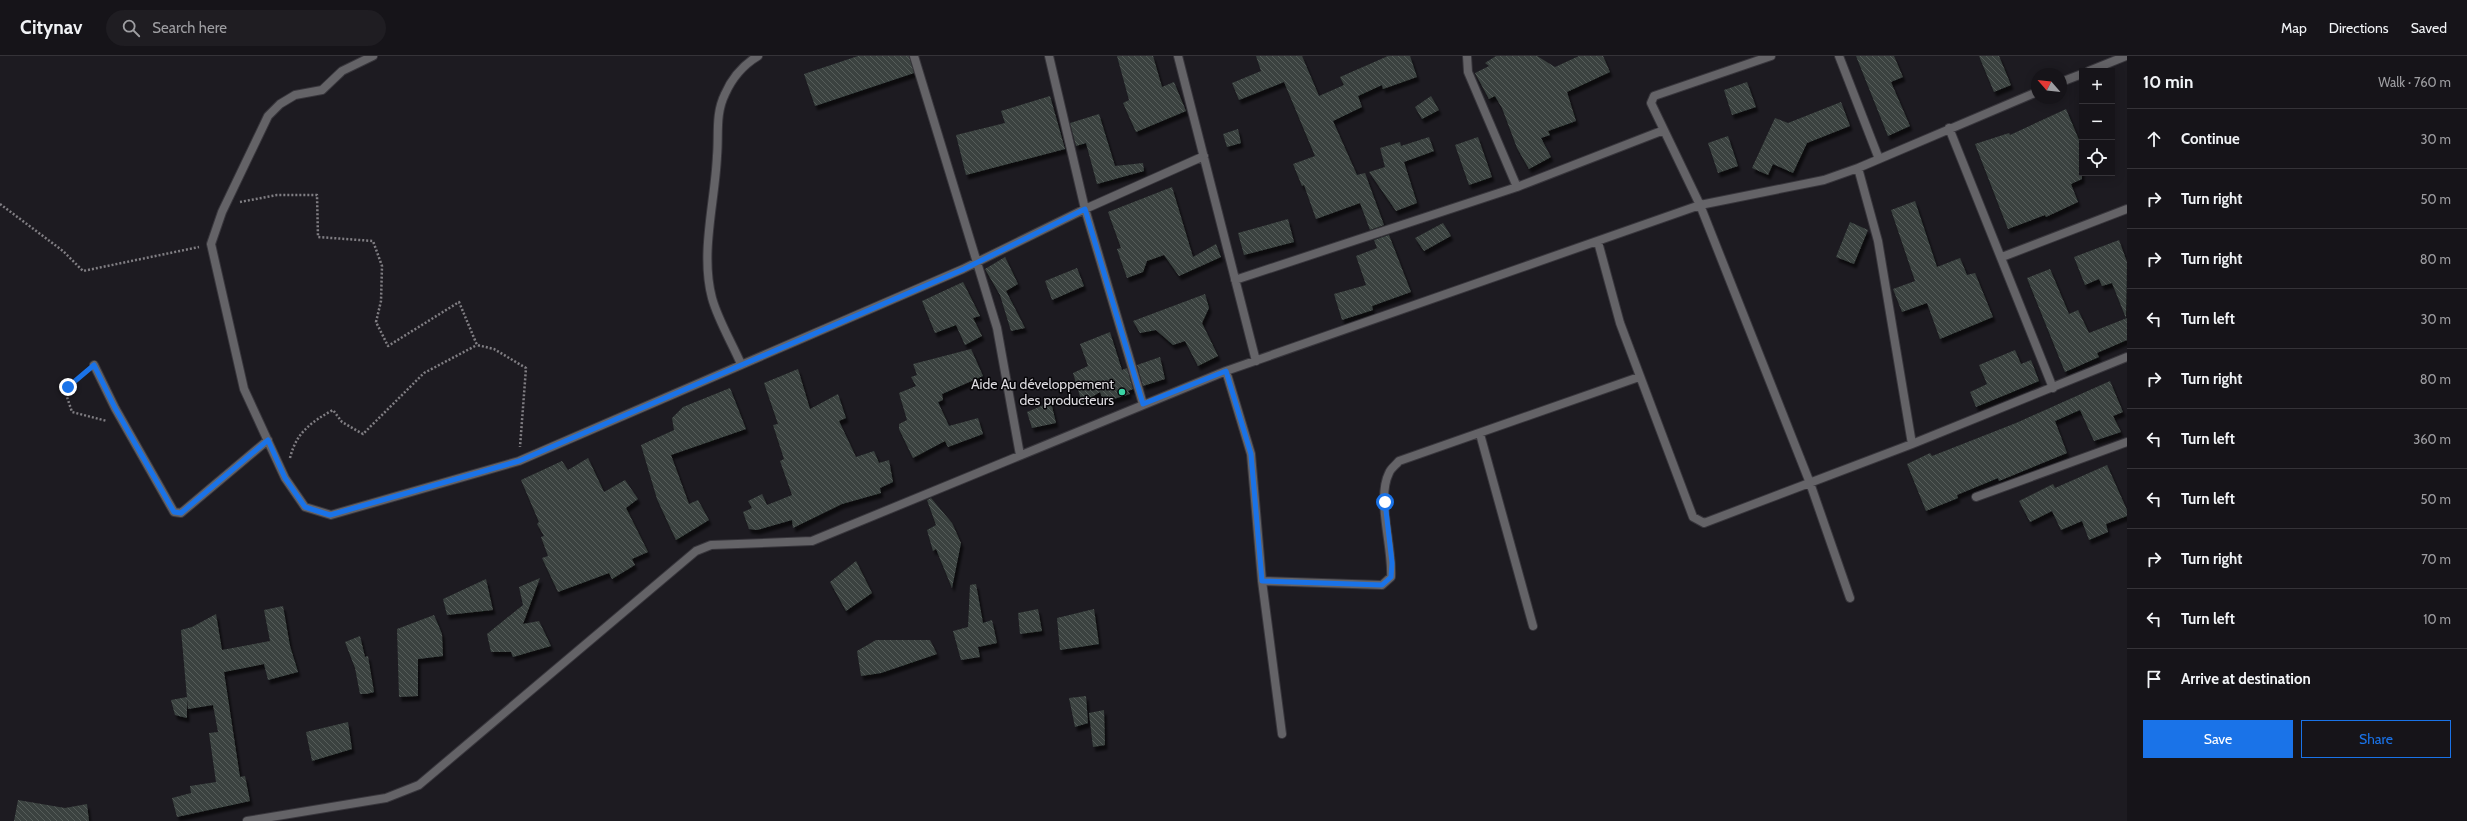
<!DOCTYPE html>
<meta charset="utf-8">
<style>
:root{--surface:#161419;--page:#1f1d22;--text:#f1f3f6;--muted:#9e9ea2;--line:#353338;--accent:#1a73e8}
body{margin:0;font-family:Cabin,sans-serif;background:var(--page);color:var(--text)}
.controls{position:absolute;right:12px;top:12px;display:grid;overflow:hidden;border-radius:0px;box-shadow:0 2px 10px #0003}
.controls button{width:36px;height:36px;display:grid;place-items:center;padding:0;border:0;border-bottom:1px solid var(--line);background:var(--surface);color:var(--text);font:20px sans-serif}
.compass{position:absolute;left:2031px;top:12px;width:36px;height:36px;border-radius:50%;background:var(--surface);box-shadow:0 2px 10px #0003;rotate:298deg}
.stop{position:absolute;width:12px;height:12px;margin:-9px;border:3px solid #1a73e8;border-radius:50%;background:#fff}
.stop.end{background:#1a73e8;border-color:#fff;box-shadow:0 1px 4px #0008}
.list{margin:0;padding:0;list-style:none}
h2{display:flex;justify-content:space-between;align-items:center;height:52px;margin:0;padding:0 16px;font-size:17px}
h2 small{font-size:13px;font-weight:400;color:var(--muted)}
.list li{display:grid;grid-template-columns:26px 1fr auto;gap:12px;align-items:center;box-sizing:border-box;height:60px;padding:0 16px;border-top:1px solid var(--line)}
.list b{display:block;font-size:15px;white-space:nowrap}
.list em{font-size:13px;font-style:normal;color:var(--muted)}
.actions{display:flex;gap:8px;padding:12px 16px}
.actions a{flex:1;padding:9px 0;border:1px solid var(--accent);border-radius:0px;text-align:center;font-size:14px;color:var(--accent)}
.actions .main{background:var(--accent);color:#fff}
.icon{flex:none;width:22px;height:22px;fill:none;stroke:currentColor;stroke-width:2;stroke-linecap:round;stroke-linejoin:round}
.map{position:relative;flex:none;width:2127px;height:765px;overflow:hidden}
header{display:flex;align-items:center;gap:24px;box-sizing:border-box;height:56px;padding:0 20px;background:var(--surface);border-bottom:1px solid var(--line)}
header strong{font-size:19px}
nav{display:flex;gap:22px;margin-inline-start:auto;font-size:14px}
.search{width:280px;height:36px;background:var(--page);display:flex;align-items:center;gap:10px;box-sizing:border-box;padding:0 14px;border-radius:22px;color:var(--muted);font-size:15px}
main{display:flex}
aside{flex:1;background:var(--surface)}
.map>svg:first-child{display:block}
.building{fill:url(#building-back-hatch);filter:url(#shadow)}
.lines{fill:none;stroke-linecap:round;stroke-linejoin:round}
.minor-casing{stroke:#38363c;stroke-width:10}
.path{stroke:#807e83;stroke-width:2.5;stroke-dasharray:2 2;stroke-linecap:butt}
.minor{stroke:#646367;stroke-width:8}
.route{stroke:#1a73e8;stroke-width:5}
.poi-dot{fill:#3ad4a5;stroke:#070609;stroke-width:1.5}
.labels{text-anchor:middle;stroke-width:3;stroke-linejoin:round;paint-order:stroke}
.poi-label{font-size:14px;fill:#dcdadf;stroke:#070609;text-anchor:end}
</style>
<header>
<strong>Citynav</strong>
<div class="search"><svg class="icon" aria-label="search" viewBox="0 0 24 24"><circle cx="10" cy="10" r="6"/><path d="M15 15l6 6"/></svg>Search here</div>
<nav><a>Map</a><a>Directions</a><a>Saved</a></nav>
</header>
<main>
<div class="map">
<svg width="2127" height="765" viewBox="0 0 2127 765">
<defs>
<pattern id="building-back-hatch" width="6" height="6" patternUnits="userSpaceOnUse"><rect width="6" height="6" fill="#3a423f"/><path d="M-1 5l2 2M0 0l6 6M5-1l2 2" fill="none" stroke="#565d5a"/></pattern>
<filter id="shadow"><feDropShadow dx="2.5" dy="4.5" stdDeviation="1" flood-color="#0009"/></filter>
</defs>
<rect width="100%" height="100%" fill="#1d1b21"/>
<path class="building" d="M858,0H909L914,17L815,50L804,18Z
M1117,0H1153L1162,31L1174,26L1186,55L1136,76L1123,47L1129,44Z
M1256,0H1302L1319,40L1344,29L1340,21L1388,0H1410L1417,21L1383,33L1382,29L1358,40L1362,51L1333,65L1357,119L1365,117L1384,169L1370,174L1360,147L1316,163L1304,129L1302,130L1293,108L1315,100L1284,26L1239,44L1232,27L1261,15Z
M1496,0H1537L1555,11L1579,0H1603L1610,16L1567,36L1576,65L1548,75L1550,79L1541,82L1551,101L1529,113L1517,92L1502,52L1495,40L1489,43L1475,17L1489,10L1485,7Z
M1856,0H1894L1903,21L1891,26L1910,70L1888,80Z
M1979,0H1999L2011,29L1994,36Z
M1747,26L1756,51L1732,59L1724,34Z
M1050,40L1065,93L966,119L956,79L1005,67L1001,55Z
M1431,40L1439,54L1422,63L1415,51Z
M1841,46L1850,70L1807,87L1793,117L1773,108L1768,119L1752,112L1775,62L1788,67Z
M2066,53L2082,91V123L2071,128L2078,146L2046,161L2045,159L2008,173L1975,88L2009,77L2010,79Z
M1099,58L1115,110L1143,107L1144,115L1097,128L1086,87L1076,90L1070,67Z
M1238,73L1241,87L1227,91L1223,78Z
M1728,80L1738,110L1718,117L1708,87Z
M1429,81L1434,95L1404,106L1417,147L1396,155L1369,116L1385,111L1380,92L1400,86L1401,90Z
M1478,81L1492,121L1469,129L1455,89Z
M1172,131L1193,201L1216,188L1221,201L1179,220L1164,199L1147,205L1143,216L1127,222L1117,193L1121,192L1108,156Z
M1915,145L1937,211L1960,202L1967,219L1975,217L1993,261L1940,283L1927,247L1902,256L1893,233L1915,225L1891,154Z
M1288,163L1294,186L1244,199L1238,177Z
M1850,166L1868,174L1854,208L1836,201Z
M1443,167L1451,180L1424,195L1415,182Z
M1389,179L1411,236L1372,250L1373,254L1342,264L1334,238L1366,229L1356,200L1377,192L1374,184Z
M2119,184L2127,206L2126,262L2112,227L2102,230L2099,223L2085,229L2074,201Z
M1005,201L1018,228L1006,235L1025,272L1011,275L1000,239L985,213Z
M1077,212L1084,230L1052,244L1045,225Z
M2050,213L2069,258L2078,254L2089,277L2127,262V284L2097,297L2099,301L2065,316L2027,222Z
M963,226L980,260L973,262L982,280L965,289L956,269L935,277L922,245Z
M1205,238L1209,252L1202,267L1218,300L1198,310L1185,285L1173,289L1156,274L1140,277L1133,265Z
M1110,276L1122,314L1127,312L1133,333L1128,335L1130,338L1104,346L1100,336L1082,347L1073,317L1088,310L1080,288Z
M971,293L983,320L942,338L943,344L938,346L949,370L978,362L983,378L948,391L945,385L913,402L899,373V368L907,364L899,337L916,330L911,321L917,319L913,308Z
M2015,294L2021,308L2031,304L2039,325L1976,351L1970,336L1987,328L1979,309Z
M1160,301L1165,323L1143,330L1137,309Z
M798,313L810,353L838,338L846,362L839,365L856,401L874,395L879,407L889,404L893,426L880,432L881,437L842,448L793,472L792,464L757,474L749,473L743,456L752,452L748,445L762,438L767,449L792,439L780,405L784,403L773,369L778,368L764,327Z
M2110,325L2123,356L2113,360L2121,376L2094,385L2080,354L2055,365L2067,397L1999,425L1998,422L1957,439L1958,442L1926,455L1907,408L1930,397L1932,400L2016,367Z
M730,332L746,373L671,399L689,448L698,444L709,464L676,484L657,443L641,389L674,374L672,362L683,351Z
M1051,346L1056,367L1032,372L1027,356Z
M588,402L604,436L625,424L638,443L626,452L648,496L632,503L635,509L612,523L609,517L558,536L542,502L548,500L541,481L544,480L537,468L539,466L521,424L562,405L568,414Z
M2107,409L2127,454V460L2106,468L2108,476L2089,484L2082,465L2061,474L2052,455L2030,466L2019,445L2053,428L2055,432Z
M931,442L952,467L961,487L952,532L936,493L933,495L927,474L936,469L927,444Z
M856,505L872,537L846,555L830,526Z
M540,522L523,568L539,565L551,590L513,601L511,596H491L487,578L523,549L519,531Z
M486,523L493,554L447,559L443,543Z
M976,528L983,567L992,564L997,587L978,591L980,601L961,604L953,575L968,571L970,529Z
M283,550L290,590L298,616L268,624L264,608L224,616L240,721L245,720L250,745L177,761L172,742L191,737L190,730L216,726L209,677L218,676L213,649L188,653L181,574L192,571L216,558L222,594L270,585L264,554Z
M1038,553L1042,575L1020,578L1018,557Z
M1094,553L1099,588L1060,594L1057,562Z
M434,559L442,578L443,600L418,603V640L399,641L397,573Z
M360,580L365,601L368,600L374,636L366,638H360L355,612L345,586Z
M876,584H930L937,598L881,617L861,620L857,595Z
M1086,640L1088,667L1075,671L1069,642Z
M187,641V662L175,659L171,644Z
M1104,654L1105,689L1093,691L1089,657Z
M348,666L352,693L312,705L306,676Z
M18,744L65,752L87,748L89,765H14Z"/>
<g class="lines">
<defs>
<path id="minor" d="M373,0L342,15L322,34L295,39L280,48L268,60L222,156L211,188L244,333L285,422L305,451L331,459L519,405L963,213L1085,153L1204,100
M914,0L997,272L1020,399
M1049,0L1085,153L1143,348
M1178,0L1256,305
M1467,0L1468,16L1517,131
M1771,0L1654,40L1651,47L1700,149L1810,427L1850,542
M1839,0L1879,103
M2089,15L2126,0
M2061,26L2082,18
M1949,72L2053,332
M1858,112L1878,185L1912,388
M1598,186L1620,267L1693,461L1704,467L1912,388L2127,301
M2002,201L2127,153
M1235,224L1517,131L1664,74
M741,308C732,287 718,264 712,242C700,197 715,146 717,100C719,79 715,58 725,38C732,22 743,9 758,0
M94,309L115,352L174,456L181,457L268,384
M1226,315L1251,398L1262,525L1282,678
M1480,378L1533,570
M1976,441L2127,386
M1262,525L1382,529L1391,521C1393,491 1376,443 1389,417C1391,412 1396,409 1399,405L1639,321
M247,765L386,742L419,729L696,495L711,489L812,485L1226,315L1700,149L1824,124L1858,112L2037,36"/>
</defs>
<use href="#minor" class="minor-casing"/>
<path class="path" d="M240,146L277,139H317L318,181L373,185L382,210L381,245L376,266L388,290L459,246L477,289L494,293L526,312L520,391
M0,148L63,195L83,215L199,191
M84,317L68,331L66,338L72,356L107,365
M290,402C296,377 311,366 333,354L342,366L363,378L424,317L477,289"/>
<use href="#minor" class="minor"/>
</g>
<g class="lines">
<path class="route" d="M68,331L94,309L115,352L174,456L181,457L268,384L285,422L305,451L330,459L519,405L964,213L1085,153L1143,348L1226,315L1251,398L1262,525L1382,529L1391,521L1392,507L1385,446"/>
</g>
<circle class="poi-dot" cx="1122" cy="336" r="4"/>
<g class="labels">
<g class="poi-label">
<text x="1114" y="333">Aide Au développement<tspan x="1114" dy="16">des producteurs</tspan></text>
</g>
</g>
</svg>
<div class="controls">
<button>+</button>
<button>−</button>
<button><svg class="icon" aria-label="locate" viewBox="0 0 24 24"><circle cx="12" cy="12" r="6"/><path d="M12 2v4M12 18v4M2 12h4M18 12h4"/></svg></button>
</div>
<svg class="compass" viewBox="-18 -18 36 36"><path d="M0-13l5 13h-10z" fill="#e53935"/><path d="M0 13l5-13h-10z" fill="#9e9ea2"/></svg>
<div class="stop" style="left:1385px;top:446px"></div>
<div class="stop end" style="left:68px;top:331px"></div>
</div>
<aside>
<h2>10 min<small>Walk · 760 m</small></h2>
<ul class="list">
<li><svg class="icon" aria-label="ahead" viewBox="0 0 24 24"><path d="M12 20V5M6 11l6-6 6 6"/></svg><div><b>Continue</b></div><em>30 m</em></li>
<li><svg class="icon" aria-label="right" viewBox="0 0 24 24"><path d="M7 20v-9h11M14 6l5 5-5 5"/></svg><div><b>Turn right</b></div><em>50 m</em></li>
<li><svg class="icon" aria-label="right" viewBox="0 0 24 24"><path d="M7 20v-9h11M14 6l5 5-5 5"/></svg><div><b>Turn right</b></div><em>80 m</em></li>
<li><svg class="icon" aria-label="left" viewBox="0 0 24 24"><path d="M17 20v-9H6M10 6l-5 5 5 5"/></svg><div><b>Turn left</b></div><em>30 m</em></li>
<li><svg class="icon" aria-label="right" viewBox="0 0 24 24"><path d="M7 20v-9h11M14 6l5 5-5 5"/></svg><div><b>Turn right</b></div><em>80 m</em></li>
<li><svg class="icon" aria-label="left" viewBox="0 0 24 24"><path d="M17 20v-9H6M10 6l-5 5 5 5"/></svg><div><b>Turn left</b></div><em>360 m</em></li>
<li><svg class="icon" aria-label="left" viewBox="0 0 24 24"><path d="M17 20v-9H6M10 6l-5 5 5 5"/></svg><div><b>Turn left</b></div><em>50 m</em></li>
<li><svg class="icon" aria-label="right" viewBox="0 0 24 24"><path d="M7 20v-9h11M14 6l5 5-5 5"/></svg><div><b>Turn right</b></div><em>70 m</em></li>
<li><svg class="icon" aria-label="left" viewBox="0 0 24 24"><path d="M17 20v-9H6M10 6l-5 5 5 5"/></svg><div><b>Turn left</b></div><em>10 m</em></li>
<li><svg class="icon" aria-label="arrive" viewBox="0 0 24 24"><path d="M6 21V4h12l-3 4 3 4H6"/></svg><div><b>Arrive at destination</b></div></li>
</ul>
<div class="actions"><a class="main">Save</a><a>Share</a></div>
</aside>
</main>
